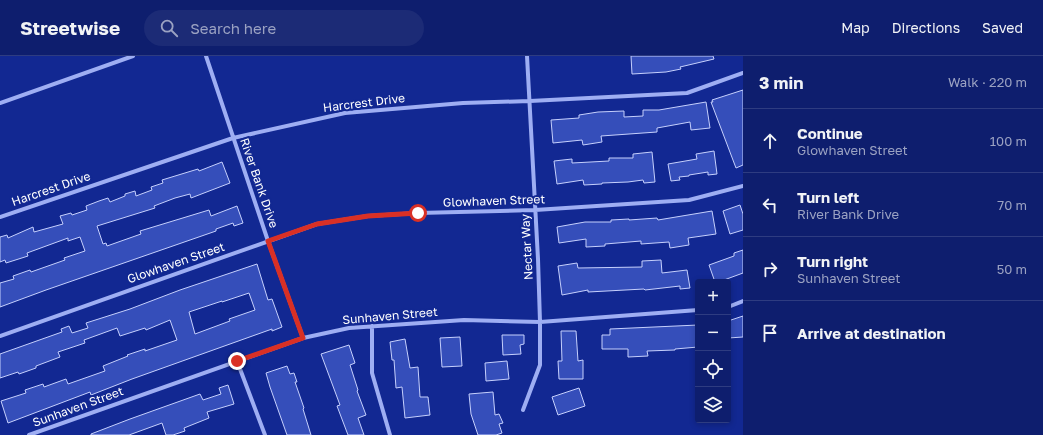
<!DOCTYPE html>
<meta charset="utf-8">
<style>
:root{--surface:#0e1e6e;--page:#1c2b76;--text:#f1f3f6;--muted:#9ba2c2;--line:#2e3c81}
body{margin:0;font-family:"Golos Text",sans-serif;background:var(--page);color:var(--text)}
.controls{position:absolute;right:12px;bottom:12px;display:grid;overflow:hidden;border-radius:4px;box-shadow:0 2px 6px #0003}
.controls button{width:36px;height:36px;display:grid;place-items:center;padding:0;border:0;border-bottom:1px solid var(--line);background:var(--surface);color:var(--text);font:20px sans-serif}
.stop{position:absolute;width:12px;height:12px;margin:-9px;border:3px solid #d93025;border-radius:50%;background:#fff}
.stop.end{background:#d93025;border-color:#fff;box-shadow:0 1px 4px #0008}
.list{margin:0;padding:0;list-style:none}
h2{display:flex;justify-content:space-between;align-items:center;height:52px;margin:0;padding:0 16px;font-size:17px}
h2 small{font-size:13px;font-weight:400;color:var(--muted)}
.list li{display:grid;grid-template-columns:26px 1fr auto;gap:12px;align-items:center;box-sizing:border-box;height:64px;padding:0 16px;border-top:1px solid var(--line)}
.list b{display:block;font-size:15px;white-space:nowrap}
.list p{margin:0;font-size:13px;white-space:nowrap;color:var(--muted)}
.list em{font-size:13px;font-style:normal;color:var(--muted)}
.icon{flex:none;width:22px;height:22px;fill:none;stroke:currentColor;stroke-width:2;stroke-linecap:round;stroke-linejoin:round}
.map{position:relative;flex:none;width:743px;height:379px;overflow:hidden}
header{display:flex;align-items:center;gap:24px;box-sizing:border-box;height:56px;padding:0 20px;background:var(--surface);border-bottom:1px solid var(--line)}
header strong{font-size:19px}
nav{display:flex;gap:22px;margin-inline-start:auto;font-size:14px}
.search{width:280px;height:36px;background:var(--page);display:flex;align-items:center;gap:10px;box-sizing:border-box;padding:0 14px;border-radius:22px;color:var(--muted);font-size:15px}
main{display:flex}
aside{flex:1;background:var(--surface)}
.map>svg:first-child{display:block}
.building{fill:#354eba;stroke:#c6d0fd;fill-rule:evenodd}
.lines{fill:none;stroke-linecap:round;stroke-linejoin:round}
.minor{stroke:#9eaef3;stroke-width:4}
.route{stroke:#d93025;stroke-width:5}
.labels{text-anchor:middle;stroke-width:4;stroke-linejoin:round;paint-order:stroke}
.street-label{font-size:12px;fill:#fff;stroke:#122892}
</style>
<header>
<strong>Streetwise</strong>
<div class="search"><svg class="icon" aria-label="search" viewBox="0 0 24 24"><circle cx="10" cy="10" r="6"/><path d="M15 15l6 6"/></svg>Search here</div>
<nav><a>Map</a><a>Directions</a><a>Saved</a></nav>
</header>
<main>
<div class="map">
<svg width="743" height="379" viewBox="0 0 743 379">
<rect width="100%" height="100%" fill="#122892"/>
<path class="building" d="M631,0H713L714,3L680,11L681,13L666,16L632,18Z
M743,34V109L736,112L711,46H713L712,44Z
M706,46L710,72L691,74L690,66L657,72V76L601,80L602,86L583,89L582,84L553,87L551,64L579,62V59L598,56L624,55V61L643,60V54H659Z
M714,95L717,118L708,119V116L689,119V120L679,121L680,124L671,125L668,108L697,103L696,98Z
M652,96L655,126L644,127L643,124L628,126L602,127V128L584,129L583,124L557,128L554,105L572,103V107L609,105V102H633V98Z
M222,106L230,127L191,142L190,138L175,142L154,150L155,152L97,170L103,188L106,187L107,190L141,178L140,175L209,154L211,160L237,150L243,167L234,170L233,167L216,173V175L46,234L0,251V227L14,223L13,220L30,214L31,216L65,204L64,202L85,195L80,181L68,185V182L27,197L28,200L6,207L5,204L0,206V181L7,179L8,182L33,171L34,176L63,168L60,160L71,157L72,159L87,154L86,150L99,145L108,142L110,146L125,140V138L135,135L136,140L152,134L151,131L163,127L162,124L198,113L199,115Z
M740,149L743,158V174L730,178L723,155Z
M712,155L716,178L688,182L689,189L670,192L669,186L641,188V185L605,188V190L586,191V183L559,187L557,171L585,166H611V164L629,163V164L657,162L658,164Z
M743,194V217L724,224L725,226H715L709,209L734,200V197Z
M661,204L662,217L687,214L690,232L680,233V230L645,234L644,233L588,236V234L562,239L558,210L577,207L578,212L642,211V205Z
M257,208L268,244L272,243L282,271L272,275V273L132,323L91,339L90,336L8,367L1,345L26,337L25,334L43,328L44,331L66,323L68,328L105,315L103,310L128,300L127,299L145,293V295L177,284L170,264L146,274L145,272L120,280L117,272L84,284L85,287L58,296L60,301L36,310V312L19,318L18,316L0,322V298L62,276L61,273L69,270L72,277L88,272L86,267L130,253L180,234ZM249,237L255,254L229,263L230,265L195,278L189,256L222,245V246Z
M743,260V281L728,282V265Z
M698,269V291L675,293V294L647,295L648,300L628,301V293H602V279H610V273Z
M561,275H576L578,305L583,304V323H559L558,305H562Z
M502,279H524V288L520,289L521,298L503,299Z
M460,281L462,310L442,311L440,282Z
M405,283L410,312L418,311L420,341H428L430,359L405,362L402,331L396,332L394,304H392L390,286Z
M349,289L355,307L350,309L358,334L357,335L366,359L358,362L364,379H348L337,350L340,349L321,298Z
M507,305L509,323L486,325L485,307Z
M287,310L290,318L294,317L297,326H295L304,352L303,353L311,379H287L270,331L266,317Z
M228,329L234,348L207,356L209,362L184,372L185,375L173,379H166L162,367L129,379H91V378L130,363L200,338L203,344L221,338L219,332Z
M579,332L585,350L558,359L552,341Z
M493,336L495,359L499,358L503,367L499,368L502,377L496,379H478L471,358L469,338Z"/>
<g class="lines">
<path class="minor" d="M206,0L268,185L303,282
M0,47L133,0
M0,161L233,82L345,57L463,47L530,45L687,37L743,17
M728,251L743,245
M372,270V317L390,379
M0,280L317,168L368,160L418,157L535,154L689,144L743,130
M237,305L265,379
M523,354L540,309V266L538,203L527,0
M29,379L303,282L349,272L464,264L540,266L698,254"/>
</g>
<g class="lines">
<path class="route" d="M237,305L303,282L268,185L317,168L368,160L418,157"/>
</g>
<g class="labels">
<g class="street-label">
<text transform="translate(364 47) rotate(-7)" y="4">Harcrest Drive</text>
<text transform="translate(259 127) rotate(71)" y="4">River Bank Drive</text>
<text transform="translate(51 133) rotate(-19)" y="4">Harcrest Drive</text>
<text transform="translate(494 145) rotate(-2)" y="4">Glowhaven Street</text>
<text transform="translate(527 191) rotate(-93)" y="4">Nectar Way</text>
<text transform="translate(176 207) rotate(-19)" y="4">Glowhaven Street</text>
<text transform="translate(390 260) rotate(-5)" y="4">Sunhaven Street</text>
<text transform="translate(78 351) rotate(-20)" y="4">Sunhaven Street</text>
</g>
</g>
</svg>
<div class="controls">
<button>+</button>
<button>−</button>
<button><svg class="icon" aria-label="locate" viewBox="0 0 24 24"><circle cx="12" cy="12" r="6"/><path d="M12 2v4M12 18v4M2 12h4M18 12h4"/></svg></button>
<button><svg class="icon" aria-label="layers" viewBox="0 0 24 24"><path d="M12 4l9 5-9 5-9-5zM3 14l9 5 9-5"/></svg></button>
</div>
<div class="stop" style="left:418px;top:157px"></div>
<div class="stop end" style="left:237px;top:305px"></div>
</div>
<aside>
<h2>3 min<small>Walk · 220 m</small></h2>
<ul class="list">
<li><svg class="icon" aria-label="ahead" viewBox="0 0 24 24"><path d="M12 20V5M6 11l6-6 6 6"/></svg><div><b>Continue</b><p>Glowhaven Street</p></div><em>100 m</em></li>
<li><svg class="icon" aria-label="left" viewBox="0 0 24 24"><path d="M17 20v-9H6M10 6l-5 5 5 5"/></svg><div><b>Turn left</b><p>River Bank Drive</p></div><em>70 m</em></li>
<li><svg class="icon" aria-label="right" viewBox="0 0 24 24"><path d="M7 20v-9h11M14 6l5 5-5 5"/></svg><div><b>Turn right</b><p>Sunhaven Street</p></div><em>50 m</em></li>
<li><svg class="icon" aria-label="arrive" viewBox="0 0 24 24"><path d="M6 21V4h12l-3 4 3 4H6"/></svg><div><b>Arrive at destination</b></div></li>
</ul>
</aside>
</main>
